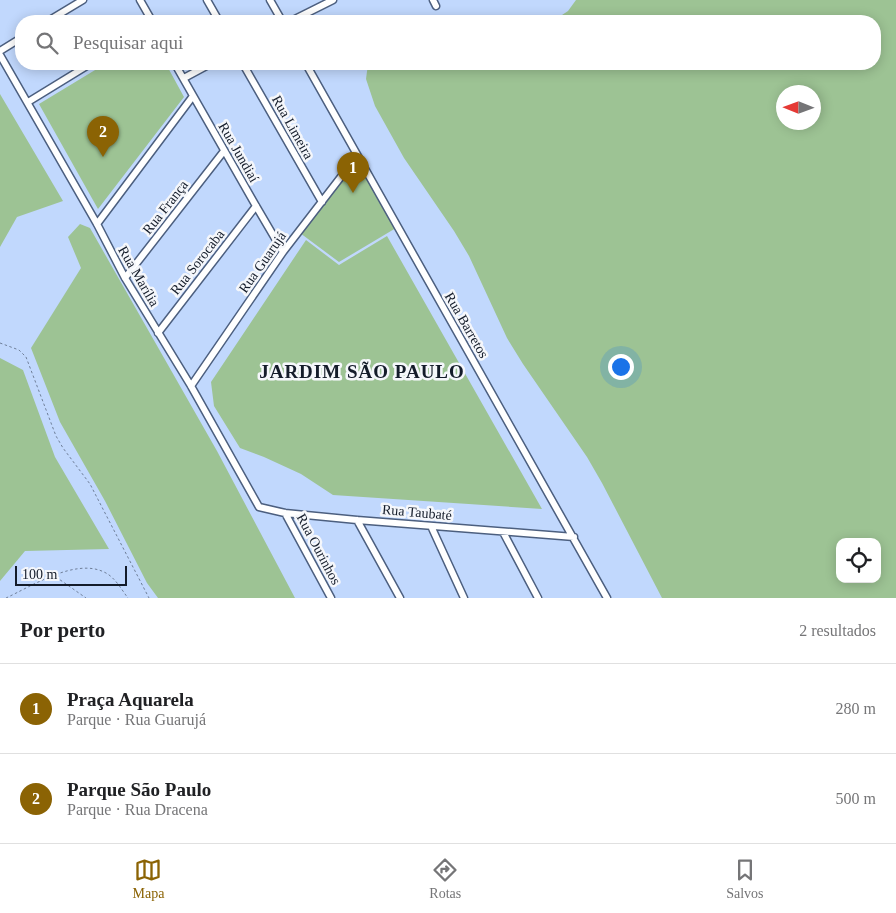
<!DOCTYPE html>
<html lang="pt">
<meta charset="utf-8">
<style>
:root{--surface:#fff;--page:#f6f6f6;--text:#202124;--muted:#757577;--line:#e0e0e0;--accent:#8b6304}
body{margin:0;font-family:"Times New Roman",serif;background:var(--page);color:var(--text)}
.controls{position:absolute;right:15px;bottom:15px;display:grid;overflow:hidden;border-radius:10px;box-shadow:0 2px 12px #0003}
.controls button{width:45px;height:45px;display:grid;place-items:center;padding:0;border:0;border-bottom:1px solid var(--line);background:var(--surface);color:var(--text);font:25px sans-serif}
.compass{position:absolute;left:776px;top:85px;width:45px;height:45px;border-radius:50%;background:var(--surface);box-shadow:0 2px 12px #0003;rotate:271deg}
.scale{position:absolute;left:15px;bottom:12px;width:112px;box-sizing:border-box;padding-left:5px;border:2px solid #141c2a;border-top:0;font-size:14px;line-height:18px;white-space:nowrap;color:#141c2a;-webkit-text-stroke:4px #f5f7fb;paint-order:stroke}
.you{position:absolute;left:620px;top:366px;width:18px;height:18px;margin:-12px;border:4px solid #fff;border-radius:50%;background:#1a73e8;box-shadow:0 0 0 8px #1a73e833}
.badge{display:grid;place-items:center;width:32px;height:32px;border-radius:50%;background:var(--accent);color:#fff;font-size:16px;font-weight:700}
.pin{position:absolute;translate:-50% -41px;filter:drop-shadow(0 1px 2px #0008)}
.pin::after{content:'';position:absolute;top:26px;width:18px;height:15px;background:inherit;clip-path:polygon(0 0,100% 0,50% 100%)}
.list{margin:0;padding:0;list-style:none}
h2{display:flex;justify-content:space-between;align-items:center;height:65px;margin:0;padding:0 20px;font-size:21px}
h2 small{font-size:16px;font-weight:400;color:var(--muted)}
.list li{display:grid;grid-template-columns:32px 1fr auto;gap:15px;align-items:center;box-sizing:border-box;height:90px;padding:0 20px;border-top:1px solid var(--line)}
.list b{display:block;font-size:19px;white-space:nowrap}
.list p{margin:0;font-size:16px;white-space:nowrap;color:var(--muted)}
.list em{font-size:16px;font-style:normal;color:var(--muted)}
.icon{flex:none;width:28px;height:28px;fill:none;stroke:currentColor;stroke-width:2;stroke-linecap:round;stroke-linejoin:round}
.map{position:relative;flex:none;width:896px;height:598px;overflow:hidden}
.search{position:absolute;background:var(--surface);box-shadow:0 2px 12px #0003;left:15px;right:15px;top:15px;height:55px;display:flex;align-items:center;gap:12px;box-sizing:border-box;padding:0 18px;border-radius:20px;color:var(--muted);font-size:19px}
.sheet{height:245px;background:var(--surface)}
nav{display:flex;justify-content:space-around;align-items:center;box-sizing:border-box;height:70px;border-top:1px solid var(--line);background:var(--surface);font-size:14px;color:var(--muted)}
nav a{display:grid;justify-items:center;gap:2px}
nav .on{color:var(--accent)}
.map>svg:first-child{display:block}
.green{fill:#9dc394;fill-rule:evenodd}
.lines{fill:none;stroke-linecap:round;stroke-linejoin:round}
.street-casing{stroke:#4c5f7f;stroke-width:9}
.path{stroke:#6f7f99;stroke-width:1;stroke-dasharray:2.5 2.5;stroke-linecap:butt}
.street{stroke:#fff;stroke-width:6}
.labels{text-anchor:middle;stroke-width:5;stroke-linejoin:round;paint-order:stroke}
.street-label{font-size:14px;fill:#141c2a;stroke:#f5f7fb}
.district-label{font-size:19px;font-weight:bold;letter-spacing:1px;fill:#141c2a;stroke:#f5f7fb}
</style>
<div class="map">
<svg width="896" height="598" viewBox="0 0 896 598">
<rect width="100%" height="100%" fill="#c1d8fd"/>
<path class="green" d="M576,0H896V598H662L602,483L587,457L523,364L507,338L469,256L454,231L404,158L375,106L366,79L368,64H406L418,69L430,64H875V21H553L568,11ZM784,92H814V122H784ZM840,542H877V579H840Z
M105,64H166L184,97L98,209L39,104Z
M0,94L63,201L17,217L0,247Z
M357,158L396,228L339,262L300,233Z
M80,224L90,228L217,451L295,598H158L147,583L105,501L60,422L31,348L81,268L68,237Z
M387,236L542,509L333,495L301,474L264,457L240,448L214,406L211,382L306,240L339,265Z
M0,358L23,370L55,457L109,549L25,551L0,581Z"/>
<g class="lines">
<defs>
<path id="street" d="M140,0L152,21
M207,0L219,21
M270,0L282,21
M433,0L436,6
M48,21L83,0
M291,21L333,0
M0,51L21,38
M0,55L97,224L125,278L191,386L259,507L285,513L357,520L574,537
M175,64L256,206L283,252
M243,64L322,202
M306,64L607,598
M184,78L210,64
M28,102L90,64
M97,224L193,96
M125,278L224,151
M158,333L256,206
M191,386L283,252L357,156
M285,513L331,598
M357,520L400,598
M431,526L464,598
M503,532L538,598"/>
</defs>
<use href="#street" class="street-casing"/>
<path class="path" d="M0,343L19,350L26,357L56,436L63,448L90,484L149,598
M56,577L86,598
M6,598C32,586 75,558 104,572C115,577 121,589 128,598"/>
<use href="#street" class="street"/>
</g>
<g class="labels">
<g class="street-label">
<text transform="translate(293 127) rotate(61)" y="5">Rua Limeira</text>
<text transform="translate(239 152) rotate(60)" y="5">Rua Jundiaí</text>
<text transform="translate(165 207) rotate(-52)" y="5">Rua França</text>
<text transform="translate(197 262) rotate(-52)" y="5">Rua Sorocaba</text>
<text transform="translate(262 262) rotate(-55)" y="5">Rua Guarujá</text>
<text transform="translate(139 276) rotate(60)" y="5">Rua Marília</text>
<text transform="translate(467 325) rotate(60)" y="5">Rua Barretos</text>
<text transform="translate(417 512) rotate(5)" y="5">Rua Taubaté</text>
<text transform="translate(319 549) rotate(62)" y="5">Rua Ourinhos</text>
</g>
<g class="district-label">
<text x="362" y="378">JARDIM SÃO PAULO</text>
</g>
</g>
</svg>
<div class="controls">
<button><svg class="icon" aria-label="locate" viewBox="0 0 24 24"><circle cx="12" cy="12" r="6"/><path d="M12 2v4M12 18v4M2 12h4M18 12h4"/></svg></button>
</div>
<svg class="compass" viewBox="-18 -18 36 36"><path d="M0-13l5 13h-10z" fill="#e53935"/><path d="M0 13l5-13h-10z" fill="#757577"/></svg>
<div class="scale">100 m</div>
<div class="you"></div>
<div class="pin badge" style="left:353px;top:193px">1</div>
<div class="pin badge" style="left:103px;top:157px">2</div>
<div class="search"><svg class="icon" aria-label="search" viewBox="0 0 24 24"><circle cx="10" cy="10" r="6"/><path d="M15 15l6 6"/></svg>Pesquisar aqui</div>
</div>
<section class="sheet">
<h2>Por perto<small>2 resultados</small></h2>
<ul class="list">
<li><span class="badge">1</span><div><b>Praça Aquarela</b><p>Parque · Rua Guarujá</p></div><em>280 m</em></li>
<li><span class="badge">2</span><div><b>Parque São Paulo</b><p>Parque · Rua Dracena</p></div><em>500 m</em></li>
</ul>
</section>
<nav>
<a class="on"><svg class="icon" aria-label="map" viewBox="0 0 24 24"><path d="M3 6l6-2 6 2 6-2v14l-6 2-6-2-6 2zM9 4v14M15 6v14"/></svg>Mapa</a>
<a><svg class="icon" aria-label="directions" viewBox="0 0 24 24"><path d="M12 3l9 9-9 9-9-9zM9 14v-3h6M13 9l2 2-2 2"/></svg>Rotas</a>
<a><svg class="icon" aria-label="saved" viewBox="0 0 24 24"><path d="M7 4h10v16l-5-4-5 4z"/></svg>Salvos</a>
</nav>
